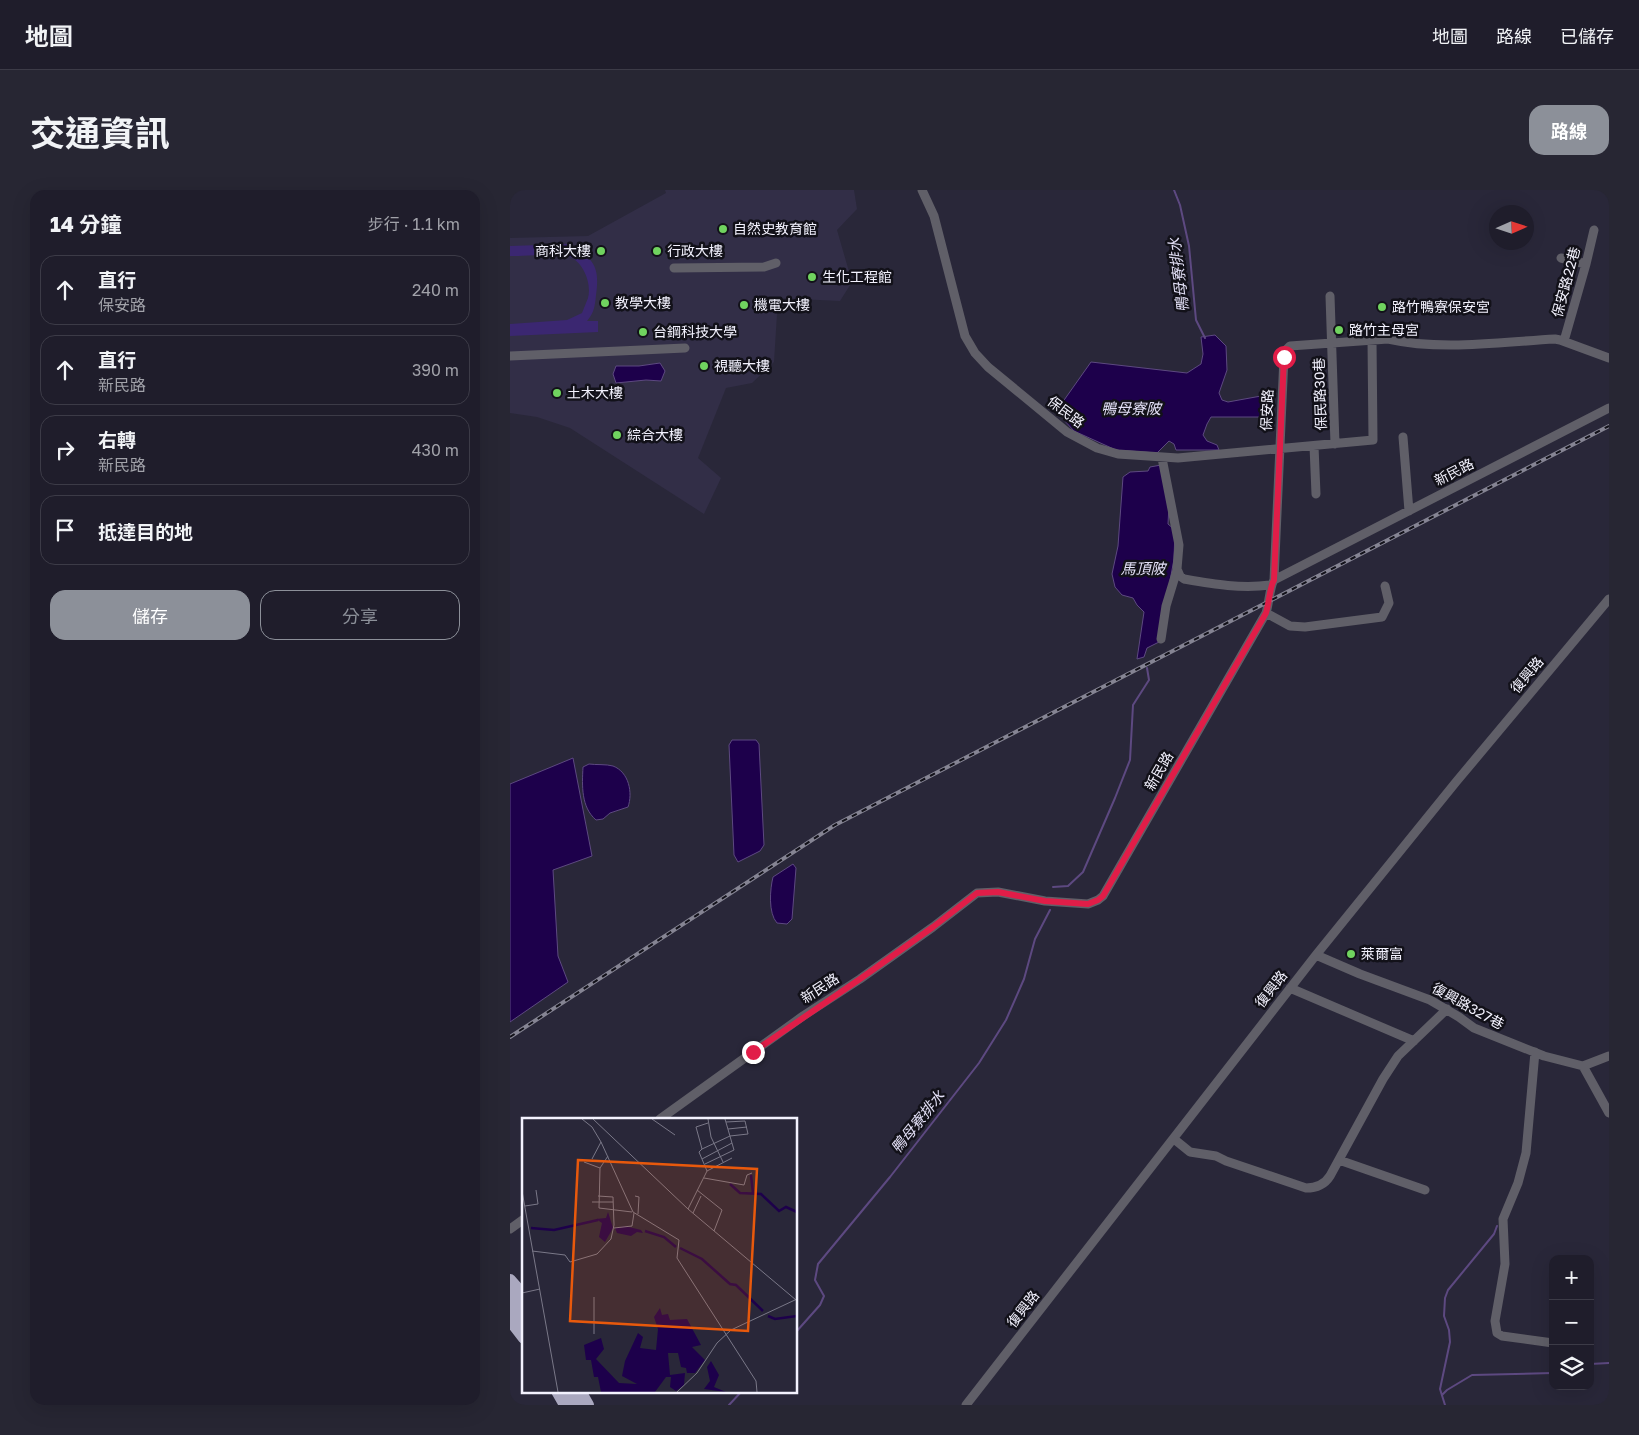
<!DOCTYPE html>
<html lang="zh-TW">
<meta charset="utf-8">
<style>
:root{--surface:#1f1d2b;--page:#272633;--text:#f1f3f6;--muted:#a1a2a9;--line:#3c3b47;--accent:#8c9099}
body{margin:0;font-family:"Golos Text","Noto Sans TC",sans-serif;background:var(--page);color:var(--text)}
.controls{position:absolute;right:15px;bottom:15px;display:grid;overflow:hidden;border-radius:10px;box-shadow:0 5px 20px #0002}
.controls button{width:45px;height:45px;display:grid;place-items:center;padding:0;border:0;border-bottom:1px solid var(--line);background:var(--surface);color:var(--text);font:25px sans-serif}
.compass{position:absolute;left:979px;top:15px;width:45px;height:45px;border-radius:50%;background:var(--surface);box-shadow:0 5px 20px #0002;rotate:87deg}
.stop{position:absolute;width:15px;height:15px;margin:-11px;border:4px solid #e11d48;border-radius:50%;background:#fff}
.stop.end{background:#e11d48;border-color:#fff;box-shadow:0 1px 5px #0008}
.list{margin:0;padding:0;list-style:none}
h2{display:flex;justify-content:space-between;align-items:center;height:65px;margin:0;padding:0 20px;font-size:21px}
h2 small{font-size:16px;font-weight:400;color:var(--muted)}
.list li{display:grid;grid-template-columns:32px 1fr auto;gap:15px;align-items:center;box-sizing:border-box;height:70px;margin:0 10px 10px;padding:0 10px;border:1px solid var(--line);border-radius:15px}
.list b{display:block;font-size:19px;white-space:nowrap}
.list p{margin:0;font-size:16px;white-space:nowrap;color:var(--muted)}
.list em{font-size:16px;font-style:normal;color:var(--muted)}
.actions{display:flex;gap:10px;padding:15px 20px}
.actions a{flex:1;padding:11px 0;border:1px solid var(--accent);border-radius:15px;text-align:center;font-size:18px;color:var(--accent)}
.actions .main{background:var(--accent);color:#fff}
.icon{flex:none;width:28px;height:28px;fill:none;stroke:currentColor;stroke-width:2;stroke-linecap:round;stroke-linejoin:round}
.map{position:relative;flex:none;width:1099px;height:1215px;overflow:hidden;border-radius:15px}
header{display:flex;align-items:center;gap:30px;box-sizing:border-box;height:70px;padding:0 25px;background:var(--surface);border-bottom:1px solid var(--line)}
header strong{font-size:24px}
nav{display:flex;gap:28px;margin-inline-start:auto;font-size:18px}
.intro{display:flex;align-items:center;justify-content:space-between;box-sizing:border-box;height:120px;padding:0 30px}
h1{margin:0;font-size:35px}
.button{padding:12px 22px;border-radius:15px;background:var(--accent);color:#fff;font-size:18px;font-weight:700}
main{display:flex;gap:30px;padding:0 30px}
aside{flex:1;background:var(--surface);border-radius:15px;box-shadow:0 5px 20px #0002}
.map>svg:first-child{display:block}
.built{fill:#322e47}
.green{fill:#3b2771}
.water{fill:#1d004b;stroke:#5d4981}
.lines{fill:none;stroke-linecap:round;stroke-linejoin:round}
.stream{stroke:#5d4981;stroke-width:2}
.minor{stroke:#605f68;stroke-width:9}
.highway{stroke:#aaa8bf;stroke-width:12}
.rail-casing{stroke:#858493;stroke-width:4}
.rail{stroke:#121119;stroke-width:2;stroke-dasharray:5.5;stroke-linecap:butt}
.route{stroke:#e11d48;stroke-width:6}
.poi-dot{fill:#70d35f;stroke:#121119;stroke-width:2}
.labels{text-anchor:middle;stroke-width:5;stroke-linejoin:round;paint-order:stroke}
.poi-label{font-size:14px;fill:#f3f2fe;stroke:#121119;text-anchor:start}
.street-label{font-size:14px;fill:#f3f2fe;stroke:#121119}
.water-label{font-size:15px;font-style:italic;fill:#e2dff6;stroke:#121119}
.inset-river{fill:none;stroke:#1d004b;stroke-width:2.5}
.inset-road{fill:none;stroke:#7a7888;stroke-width:1}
.view{fill:#e8590c;fill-opacity:0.15;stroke:#e8590c;stroke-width:2.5}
.inset-edge{fill:none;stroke:#f3f2fe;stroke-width:2.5}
</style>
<header>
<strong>地圖</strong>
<nav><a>地圖</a><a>路線</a><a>已儲存</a></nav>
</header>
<div class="intro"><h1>交通資訊</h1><a class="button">路線</a></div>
<main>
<aside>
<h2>14 分鐘<small>步行 · 1.1 km</small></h2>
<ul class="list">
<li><svg class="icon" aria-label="ahead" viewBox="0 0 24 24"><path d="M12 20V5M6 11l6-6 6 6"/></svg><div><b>直行</b><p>保安路</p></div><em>240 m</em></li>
<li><svg class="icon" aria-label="ahead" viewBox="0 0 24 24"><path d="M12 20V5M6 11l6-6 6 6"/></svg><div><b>直行</b><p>新民路</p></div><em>390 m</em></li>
<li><svg class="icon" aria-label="right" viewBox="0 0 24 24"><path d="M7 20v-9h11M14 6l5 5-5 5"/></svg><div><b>右轉</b><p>新民路</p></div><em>430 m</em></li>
<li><svg class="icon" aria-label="arrive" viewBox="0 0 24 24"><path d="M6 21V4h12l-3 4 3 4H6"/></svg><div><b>抵達目的地</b></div></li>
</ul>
<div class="actions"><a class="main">儲存</a><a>分享</a></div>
</aside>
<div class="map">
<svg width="1099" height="1215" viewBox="0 0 1099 1215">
<rect width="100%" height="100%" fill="#292739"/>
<path class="built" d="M155,0H344L347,19L327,40L342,92L330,111L268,108L264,172L242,193L216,198L188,268L211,288L194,324L60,238L27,227L0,223V48L78,46L156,3Z"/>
<path class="green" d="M60,54C84,69 90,77 86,105C85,116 84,123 77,131H88V142L0,146V134L57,130L72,123C74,118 76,113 78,108C82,93 73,71 58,66C50,63 12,66 0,66V56Z"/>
<path class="water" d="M705,145L716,156L717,180L709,203L712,210L718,212L751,206L757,211L758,222L752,227H701L697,234L693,245L697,251L707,255L709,260H666L664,254L659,251L647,263L606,260L564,241L553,229L552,213L581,172L677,183L691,174L693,164L691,147Z
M150,173L155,181L151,191L136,190L106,193L103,184L106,176H129Z
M651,275L659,315L658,334L665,340L664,369L649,452L637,458L634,467L627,469L634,422L627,415L623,408L612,405L605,397L602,384L608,356L613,287L620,282L638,281L640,277Z
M222,550H246L249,554L254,655L250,661L228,672L224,665L219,555Z
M63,568L82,666L43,680L48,766L58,792L0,832V594Z
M79,574C86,575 96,574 103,576C119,582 123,603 118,617L100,623L93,629L86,630C71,617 72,596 73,577Z
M283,674L286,678L282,729L277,734L267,733C258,723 260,699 263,687Z"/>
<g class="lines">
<path class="stream" d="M664,0L670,15L679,56L686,130L695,148
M543,697L558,696L573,682L605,608L620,570L623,515L639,490L637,478
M286,1142L310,1115L314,1106L305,1090L308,1074L380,987L469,873L496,830L514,789L525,749L540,720
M1080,1174L1099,1173
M932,1205L937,1200L962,1185L1043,1183
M219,1215L232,1201
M935,1215L930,1199L940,1152L939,1140L934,1126L935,1108L938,1100L984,1044L987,1036"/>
<path class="minor" d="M412,0L424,26L455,146L465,163L478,177L557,242L587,258L608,264L668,268L863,250L862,150
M1051,68L1076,74
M164,78L254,77L266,73
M820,106L825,254
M1054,151L1076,74L1084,40
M0,166L175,158
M893,247L899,321
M804,256L806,304
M652,268L669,355L667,379L670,386L674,389C703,394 731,399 760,395
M764,390L774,167V162L780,156L878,149C932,161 990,152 1045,149L1050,150L1099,168
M756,423L780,436L795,437L872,427L879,413L875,396
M651,449L656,416L667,380
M806,765L850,784L920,810L949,827L964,838L1034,866L1073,876L1099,866
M780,798L904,851
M1025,862L1016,963L1008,993L993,1029L995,1074L985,1131L987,1143L992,1146L1043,1153
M1073,876L1099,923
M150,929L293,826L350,789L423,737L467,703L488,702L535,711L578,714L588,710L593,706L756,423C759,413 760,396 764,390L1099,218
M664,949L680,962L706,966L716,971L796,998C806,998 815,994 820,986L873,889L888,866L937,819
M829,970L915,1000
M0,1039L14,1029
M456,1215L806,765L946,592L1099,409"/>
<path class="highway" d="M0,1090L14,1106
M0,1102L14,1120
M0,1116L14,1135
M0,1130L14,1148
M47,1201L55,1215
M60,1201L68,1215
M70,1201L78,1215"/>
<defs>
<path id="rail" d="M0,847L325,635L1099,236"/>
</defs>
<use href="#rail" class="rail-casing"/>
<use href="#rail" class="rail"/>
</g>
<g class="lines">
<path class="route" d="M243,862L350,789L423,737L467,703L488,702L535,711L578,714L588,710L593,706L756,423C759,413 760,396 764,390L774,167"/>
</g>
<g class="poi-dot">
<circle cx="213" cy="39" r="5"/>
<circle cx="91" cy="61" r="5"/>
<circle cx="147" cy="61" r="5"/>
<circle cx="302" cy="87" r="5"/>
<circle cx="95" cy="113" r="5"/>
<circle cx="234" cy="115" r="5"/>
<circle cx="872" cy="117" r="5"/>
<circle cx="829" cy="140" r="5"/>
<circle cx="133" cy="142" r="5"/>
<circle cx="194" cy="176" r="5"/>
<circle cx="47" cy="203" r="5"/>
<circle cx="107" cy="245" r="5"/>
<circle cx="841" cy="764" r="5"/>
</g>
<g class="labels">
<g class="poi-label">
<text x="223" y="44">自然史教育館</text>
<text x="81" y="66" text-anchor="end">商科大樓</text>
<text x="157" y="66">行政大樓</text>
<text x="312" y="92">生化工程館</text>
<text x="105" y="118">教學大樓</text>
<text x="244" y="120">機電大樓</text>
<text x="882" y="122">路竹鴨寮保安宮</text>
<text x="839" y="145">路竹主母宮</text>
<text x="143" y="147">台鋼科技大學</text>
<text x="204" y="181">視聽大樓</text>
<text x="57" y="208">土木大樓</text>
<text x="117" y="250">綜合大樓</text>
<text x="851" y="769">萊爾富</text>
</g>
<g class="street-label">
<text transform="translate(1056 92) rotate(-75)" y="5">保安路22巷</text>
<text transform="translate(810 204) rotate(-92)" y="5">保民路30巷</text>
<text transform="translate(757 220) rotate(-87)" y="5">保安路</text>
<text transform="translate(556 222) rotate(37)" y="5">保民路</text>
<text transform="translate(944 282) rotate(-27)" y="5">新民路</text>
<text transform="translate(1017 485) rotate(-50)" y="5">復興路</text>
<text transform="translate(649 581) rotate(-60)" y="5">新民路</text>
<text transform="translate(310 798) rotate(-33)" y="5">新民路</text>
<text transform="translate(761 799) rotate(-52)" y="5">復興路</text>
<text transform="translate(958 816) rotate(29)" y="5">復興路327巷</text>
<text transform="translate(513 1119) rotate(-52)" y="5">復興路</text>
</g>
<g class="water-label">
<text transform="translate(669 85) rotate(-97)" y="5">鴨母寮排水</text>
<text x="621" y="224">鴨母寮陂</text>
<text x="633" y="384">馬頂陂</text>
<text transform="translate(408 932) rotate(-51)" y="5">鴨母寮排水</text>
</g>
</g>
<g transform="translate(12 928)">
<rect width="275" height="275" fill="#292739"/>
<path d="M86,94L91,110L83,124L77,119L80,105L74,101L84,100ZM103,108L119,112L121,115L115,114L109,118L95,115L93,110ZM138,190L140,197L146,196L148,202L165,201L179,227L170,229L183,242L173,255H165L164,250L159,249L156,235H146L148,257L163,255L162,267L154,273L148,269L149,259H144L133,274H79L76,259H72L69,242H64L62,227L79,220L82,231L74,241L97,265L115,266L100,258L103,243L116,215L121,219L118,230L134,232L136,211L132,199ZM189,243L197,257L192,269L204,274L182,271L188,263L185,249Z" fill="#1d004b"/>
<path class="inset-river" d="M229,57L231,75M208,66L218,75L239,76L257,93L264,89L275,94M9,110L32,112L76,102M123,113L142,119L154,129M158,130L180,141L208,166L214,167L241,193M246,198L253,201L275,198"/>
<path class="inset-road" d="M60,1L70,9L79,24L111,94L157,122L155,140L234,263L235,274M71,1L166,91L274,182M130,1L153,17M186,1L189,19L201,44M206,11L225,9M180,31L208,18L226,16L223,3L204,4M180,31L174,9L186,5M86,38L78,50L77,90L110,94M70,41L79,24M180,41L210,25M62,44L78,50M183,46L212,32L203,1M185,53L210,40M182,60L222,67L225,57L230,55M175,72L200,92L192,113M0,73L36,274M113,78L117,79L116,96M70,84H91M3,88L16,86L14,72M166,91L185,53L177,34L180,31M171,95L179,78M92,110L110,108L112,95M10,133L43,137L48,144L75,136L89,121L92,107L91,79L76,78M0,175L18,171M72,216V179M155,274L175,255L195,225L209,212L275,181"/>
<path class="view" d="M56,42L235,51L226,213L48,203Z"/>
<rect width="275" height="275" class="inset-edge"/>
</g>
</svg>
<div class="controls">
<button>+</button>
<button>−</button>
<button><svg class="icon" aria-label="layers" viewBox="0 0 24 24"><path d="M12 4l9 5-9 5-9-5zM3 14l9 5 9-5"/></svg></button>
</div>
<svg class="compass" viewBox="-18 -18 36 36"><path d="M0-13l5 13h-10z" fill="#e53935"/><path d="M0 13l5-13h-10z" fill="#a1a2a9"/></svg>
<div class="stop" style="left:774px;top:167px"></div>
<div class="stop end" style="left:243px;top:862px"></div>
</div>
</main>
